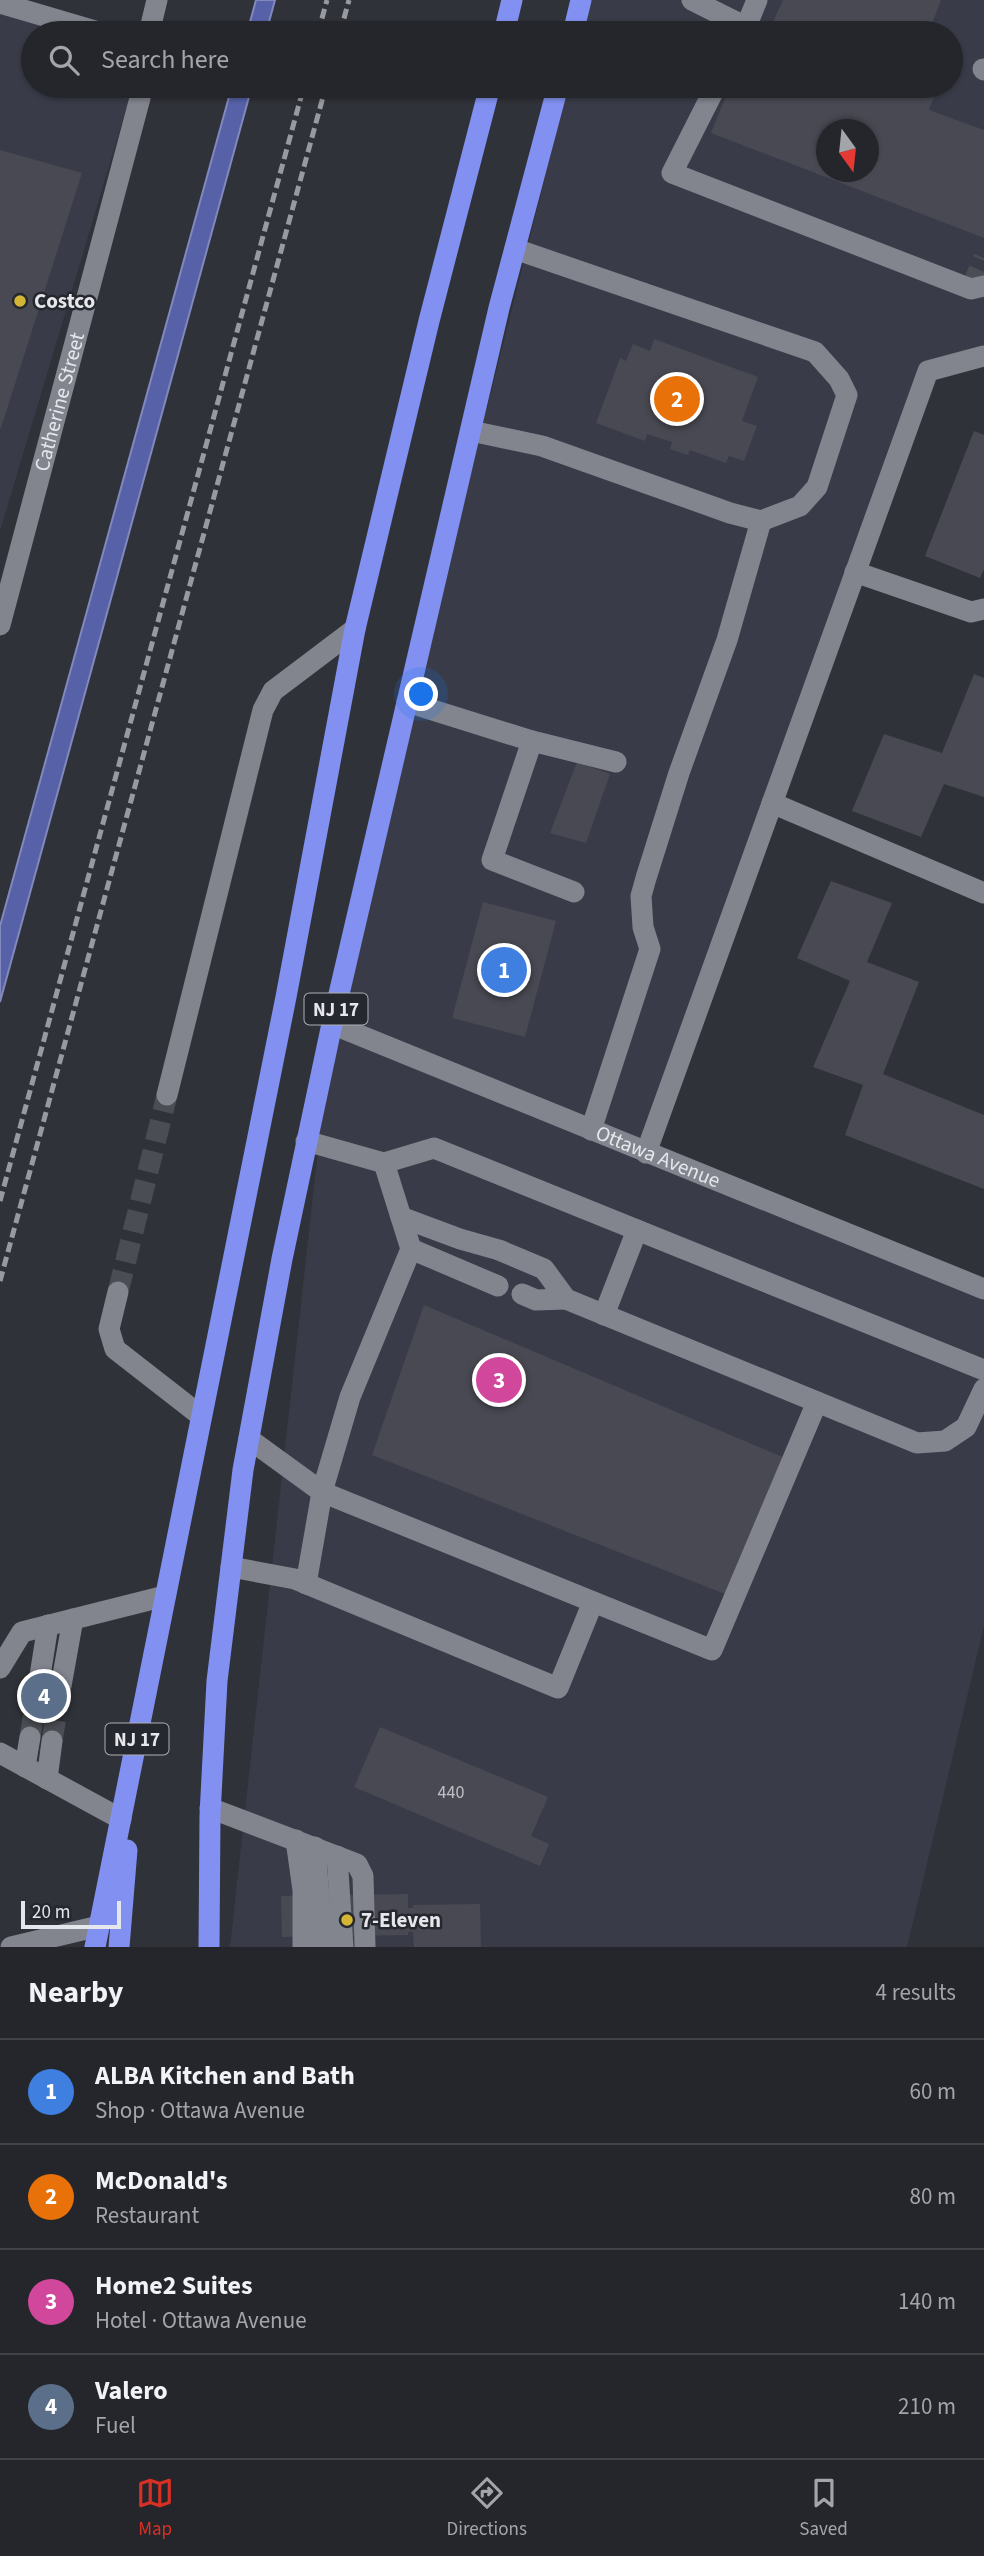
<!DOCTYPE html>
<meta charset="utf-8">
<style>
:root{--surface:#24262b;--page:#2c2e33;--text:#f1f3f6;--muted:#a3a5a9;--line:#414347;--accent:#d93025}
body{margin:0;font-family:"Source Sans 3",sans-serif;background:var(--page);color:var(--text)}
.compass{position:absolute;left:816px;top:119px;width:63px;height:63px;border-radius:50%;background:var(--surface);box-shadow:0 2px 5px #0004;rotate:165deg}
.scale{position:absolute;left:21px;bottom:18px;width:100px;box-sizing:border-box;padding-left:7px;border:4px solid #e6e7ec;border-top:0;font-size:19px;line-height:24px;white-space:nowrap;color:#e6e7ec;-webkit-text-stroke:5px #26282f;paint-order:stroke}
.you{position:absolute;left:422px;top:695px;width:24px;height:24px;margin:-18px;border:5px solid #fff;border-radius:50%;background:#1a73e8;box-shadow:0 0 0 10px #1a73e833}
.badge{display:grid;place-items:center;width:46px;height:46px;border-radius:50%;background:var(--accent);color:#fff;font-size:23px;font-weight:700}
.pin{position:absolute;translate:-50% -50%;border:4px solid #fff;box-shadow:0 2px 7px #0006}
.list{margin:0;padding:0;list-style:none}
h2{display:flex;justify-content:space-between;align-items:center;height:91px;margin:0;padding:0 28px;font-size:30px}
h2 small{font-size:23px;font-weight:400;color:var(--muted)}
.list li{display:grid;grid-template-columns:46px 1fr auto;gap:21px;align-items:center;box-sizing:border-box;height:105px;padding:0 28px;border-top:2px solid var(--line)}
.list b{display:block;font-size:26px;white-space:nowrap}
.list p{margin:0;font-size:23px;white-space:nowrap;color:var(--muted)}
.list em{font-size:23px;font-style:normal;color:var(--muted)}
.icon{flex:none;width:38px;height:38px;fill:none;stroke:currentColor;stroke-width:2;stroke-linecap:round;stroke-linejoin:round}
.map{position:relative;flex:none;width:984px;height:1947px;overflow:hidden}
.search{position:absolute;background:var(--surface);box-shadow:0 2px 5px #0004;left:21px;right:21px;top:21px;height:77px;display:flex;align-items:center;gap:18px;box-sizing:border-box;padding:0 24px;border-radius:38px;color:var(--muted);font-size:26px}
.sheet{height:511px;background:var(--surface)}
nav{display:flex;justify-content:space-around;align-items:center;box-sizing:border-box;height:98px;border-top:2px solid var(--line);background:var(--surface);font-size:19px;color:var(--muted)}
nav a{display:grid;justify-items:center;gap:4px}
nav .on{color:var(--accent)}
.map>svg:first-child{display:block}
.built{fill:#393c48;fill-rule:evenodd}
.water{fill:#5661a8;stroke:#8189bc;stroke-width:2}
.building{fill:#484952;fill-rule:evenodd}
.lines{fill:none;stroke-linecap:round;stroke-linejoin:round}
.minor-tunnel{stroke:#4b4d54;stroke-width:21;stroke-dasharray:21 10;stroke-linecap:butt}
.minor{stroke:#82848e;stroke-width:21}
.highway{stroke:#8291f1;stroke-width:21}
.rail{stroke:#999aa0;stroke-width:5;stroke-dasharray:10 5;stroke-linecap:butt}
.poi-dot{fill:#d4b635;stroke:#26282f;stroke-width:2.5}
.labels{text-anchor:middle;stroke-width:5;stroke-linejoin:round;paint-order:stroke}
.number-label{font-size:18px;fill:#bec0c6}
.shield{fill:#26282f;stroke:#acaeb3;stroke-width:2}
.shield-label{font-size:19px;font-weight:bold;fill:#e6e7ec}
.poi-label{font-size:21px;font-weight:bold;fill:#e6e7ec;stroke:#26282f;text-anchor:start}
.street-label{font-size:21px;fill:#e6e7ec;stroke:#26282f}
</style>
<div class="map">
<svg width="984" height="1947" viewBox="0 0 984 1947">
<rect width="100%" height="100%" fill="#303239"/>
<path class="built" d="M589,0H984V356L928,371L646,1153L984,1289V1626L907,1947H230L332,1024L568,86H951V33H581ZM827,130H869V172H827Z
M0,6L99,33H33V86H133L0,531Z"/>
<path class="water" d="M256,0H275L266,33H247Z
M232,86H252L0,1002V926Z"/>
<path class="building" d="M783,0H941L930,29L940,33H768Z
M951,37L956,39L951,53Z
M730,86H938L929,110L984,130V238L711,133ZM827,130H869V172H827Z
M0,150L82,173L1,428H0Z
M654,339L758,377L742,421L757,426L744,461L729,456L726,463L690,450L688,455L670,449L672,442L647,434L645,441L596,423L620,358L626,361L633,344L650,351Z
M974,431L984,435V569L980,578L925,556Z
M974,674L984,678V797L944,784L921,837L852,811L884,734L942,753Z
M577,762L610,774L586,843L550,833Z
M831,881L892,903L867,962L919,982L883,1074L984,1115V1189L845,1135L863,1085L813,1067L850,981L797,958Z
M483,902L556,921L525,1037L452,1018Z
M424,1305L792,1461L725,1594L372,1455Z
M380,1727L548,1797L531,1836L549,1844L540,1866L354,1787Z
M408,1894V1908H413V1905L480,1904L481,1947H414L413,1932H408V1935L282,1937L281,1896Z"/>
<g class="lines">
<path class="minor-tunnel" d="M971,289L984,258
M118,1292L167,1095
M30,1737L39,1682
M52,1741L61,1686"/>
<g class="minor">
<path d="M692,0L746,27L743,33"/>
<path d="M0,3L102,33"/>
<path d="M746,27L757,0"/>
<path d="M149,33L157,0"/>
<path d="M983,69L984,70"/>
<path d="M716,86L672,173L971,289L984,286"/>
<path d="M471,431L542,446L730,513L761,521L800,506L817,487L847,395L839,379L815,352L515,249"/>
<path d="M855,572L971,612L984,609"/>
<path id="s1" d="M0,625L140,98L142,86"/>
<path d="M407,702L532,741L492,860L574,892"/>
<path d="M532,741L616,762"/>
<path d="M772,803L984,893"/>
<path id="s2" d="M332,1024L984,1289"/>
<path d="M167,1095L263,710L273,691L355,629"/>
<path d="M591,1130L650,949L643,927L641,896L646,878L679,773L727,640L761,521"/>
<path d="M306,1141L384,1163L434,1148L984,1370"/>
<path d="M646,1153L928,371L984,356"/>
<path d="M401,1217L460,1239L499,1250L544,1269L566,1299L917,1443L945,1441L966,1427L984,1389"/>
<path d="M411,1249L498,1286"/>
<path d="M118,1292L109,1329L115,1349L201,1416"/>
<path d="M522,1294L536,1300L566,1299"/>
<path d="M604,1315L637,1230"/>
<path d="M249,1439L322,1492L712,1650L817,1402"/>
<path d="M231,1567L295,1579L558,1688L593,1602"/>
<path d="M306,1584L322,1492L350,1397L411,1249L384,1163"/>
<path d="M0,1668L22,1632L165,1596"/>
<path d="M39,1682L48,1625"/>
<path d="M61,1686L73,1619"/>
<path d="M0,1753L121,1819"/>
<path d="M25,1767L30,1737"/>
<path d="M47,1779L52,1741"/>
<path d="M210,1808L357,1864L363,1876L365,1947"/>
<path d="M296,1840L303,1890V1947"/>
<path d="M315,1847L323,1947"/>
<path d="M337,1856L343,1947"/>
<path d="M11,1947L99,1926"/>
</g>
<path class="highway" d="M504,33L512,0
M573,33L581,0
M95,1947L286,997L355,629L429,321L490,86
M119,1947L127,1850
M209,1947L210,1815L217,1681L243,1470L282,1259L332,1024L499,308L558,86"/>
<path class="rail" d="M318,33L327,0
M340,33L349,0
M0,1201L304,86
M0,1281L326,86"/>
</g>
<g class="poi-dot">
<circle cx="20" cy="301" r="7"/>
<circle cx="347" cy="1920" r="7"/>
</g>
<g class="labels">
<g class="number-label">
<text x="451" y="1798">440</text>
</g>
<g class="shield">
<rect x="304.5" y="993.5" width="63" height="31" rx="5"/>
<rect x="105.5" y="1723.5" width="63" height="31" rx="5"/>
</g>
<g class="shield-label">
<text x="336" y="1016">NJ 17</text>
<text x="137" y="1746">NJ 17</text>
</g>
<g class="poi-label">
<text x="34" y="308">Costco</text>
<text x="361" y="1927">7-Eleven</text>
</g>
<g class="street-label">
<text dy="7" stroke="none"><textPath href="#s1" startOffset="231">Catherine Street</textPath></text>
<text dy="7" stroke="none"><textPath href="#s2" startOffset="352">Ottawa Avenue</textPath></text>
</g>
</g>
</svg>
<svg class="compass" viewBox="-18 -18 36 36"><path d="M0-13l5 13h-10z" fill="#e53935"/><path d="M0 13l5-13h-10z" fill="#a3a5a9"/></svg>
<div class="scale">20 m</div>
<div class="you"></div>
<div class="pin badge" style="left:504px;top:970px;background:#3f7fe0">1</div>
<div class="pin badge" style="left:677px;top:399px;background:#e8710a">2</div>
<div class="pin badge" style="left:499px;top:1380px;background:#d1479c">3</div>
<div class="pin badge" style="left:44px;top:1696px;background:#5c6f8a">4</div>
<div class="search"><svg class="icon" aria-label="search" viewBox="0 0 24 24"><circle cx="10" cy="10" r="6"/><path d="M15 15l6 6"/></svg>Search here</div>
</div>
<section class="sheet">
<h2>Nearby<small>4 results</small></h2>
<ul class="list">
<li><span class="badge" style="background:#3f7fe0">1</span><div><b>ALBA Kitchen and Bath</b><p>Shop · Ottawa Avenue</p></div><em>60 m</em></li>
<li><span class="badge" style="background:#e8710a">2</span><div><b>McDonald's</b><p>Restaurant</p></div><em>80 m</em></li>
<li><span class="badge" style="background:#d1479c">3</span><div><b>Home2 Suites</b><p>Hotel · Ottawa Avenue</p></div><em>140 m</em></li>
<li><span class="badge" style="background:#5c6f8a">4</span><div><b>Valero</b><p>Fuel</p></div><em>210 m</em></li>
</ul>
</section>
<nav>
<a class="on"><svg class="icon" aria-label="map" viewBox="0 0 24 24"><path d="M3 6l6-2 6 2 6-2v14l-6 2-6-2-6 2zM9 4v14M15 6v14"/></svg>Map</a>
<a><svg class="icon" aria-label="directions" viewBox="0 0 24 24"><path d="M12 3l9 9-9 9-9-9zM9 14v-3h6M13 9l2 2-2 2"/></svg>Directions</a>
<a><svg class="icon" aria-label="saved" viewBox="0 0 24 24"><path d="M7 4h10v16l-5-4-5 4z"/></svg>Saved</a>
</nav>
